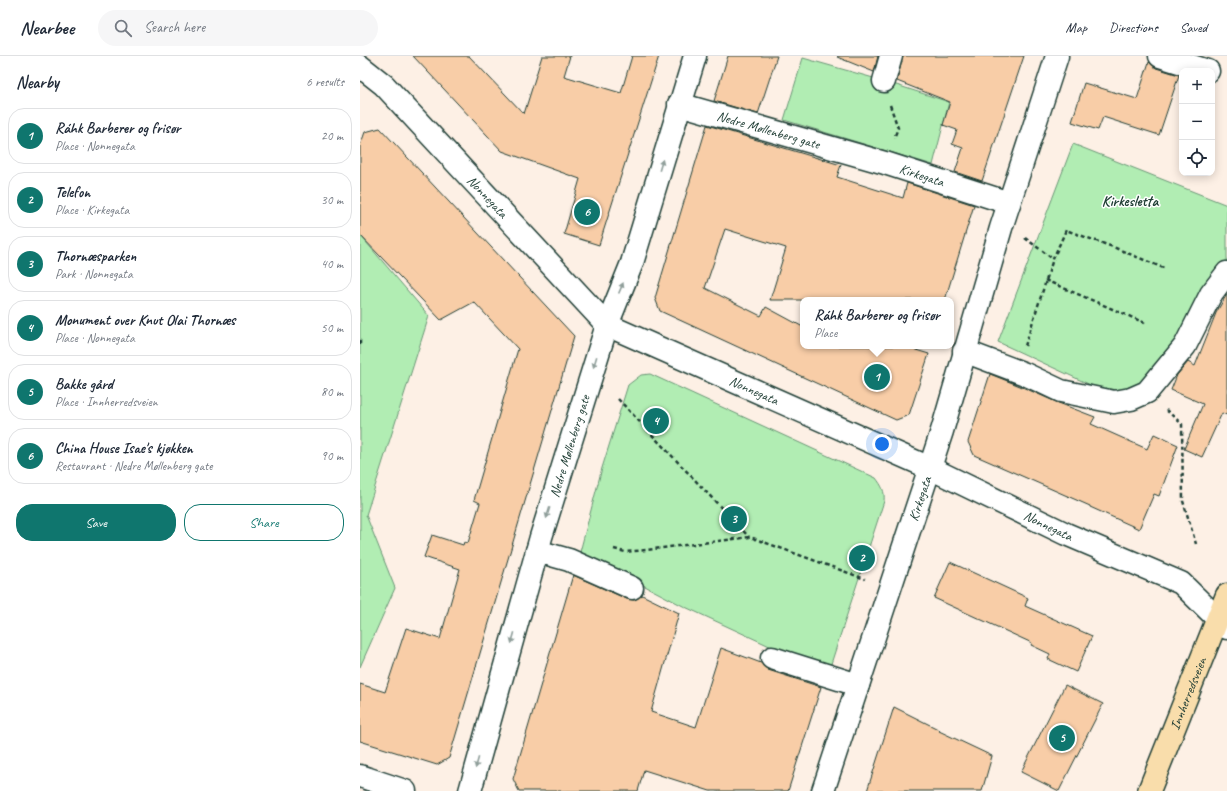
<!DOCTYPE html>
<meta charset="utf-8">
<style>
:root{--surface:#fff;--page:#f6f6f7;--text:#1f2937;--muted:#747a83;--line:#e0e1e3;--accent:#0f766e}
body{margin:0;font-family:Caveat,sans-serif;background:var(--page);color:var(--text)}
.controls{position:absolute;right:12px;top:12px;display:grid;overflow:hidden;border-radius:8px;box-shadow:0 2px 10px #0003}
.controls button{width:36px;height:36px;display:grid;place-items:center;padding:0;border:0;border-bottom:1px solid var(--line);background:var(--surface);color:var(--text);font:20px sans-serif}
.you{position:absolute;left:522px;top:388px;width:14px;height:14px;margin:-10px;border:3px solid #fff;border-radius:50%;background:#1a73e8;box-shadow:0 0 0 6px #1a73e833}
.badge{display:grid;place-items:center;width:26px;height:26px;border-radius:50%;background:var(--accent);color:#fff;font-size:13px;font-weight:700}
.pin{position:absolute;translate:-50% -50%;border:2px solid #fff;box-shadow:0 1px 4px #0006}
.popup{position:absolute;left:440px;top:241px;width:154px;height:52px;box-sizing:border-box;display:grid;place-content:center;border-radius:8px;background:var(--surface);filter:drop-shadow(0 1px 3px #0005);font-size:13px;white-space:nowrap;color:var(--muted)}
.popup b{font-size:15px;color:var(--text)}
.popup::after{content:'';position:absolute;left:50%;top:100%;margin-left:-8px;border:8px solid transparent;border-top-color:var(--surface)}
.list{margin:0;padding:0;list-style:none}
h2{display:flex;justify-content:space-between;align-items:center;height:52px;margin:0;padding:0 16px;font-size:17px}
h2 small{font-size:13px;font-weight:400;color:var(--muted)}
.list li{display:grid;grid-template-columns:26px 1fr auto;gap:12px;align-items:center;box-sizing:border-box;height:56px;margin:0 8px 8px;padding:0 8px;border:1px solid var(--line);border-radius:16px}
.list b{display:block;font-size:15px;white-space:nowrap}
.list p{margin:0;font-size:13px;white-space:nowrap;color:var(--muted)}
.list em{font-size:13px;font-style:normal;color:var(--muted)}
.actions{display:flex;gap:8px;padding:12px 16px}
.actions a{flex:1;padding:9px 0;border:1px solid var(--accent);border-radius:16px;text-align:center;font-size:14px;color:var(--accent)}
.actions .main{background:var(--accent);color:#fff}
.icon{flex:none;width:22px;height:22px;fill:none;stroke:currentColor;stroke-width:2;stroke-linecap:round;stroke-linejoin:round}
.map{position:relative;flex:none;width:867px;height:735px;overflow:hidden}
header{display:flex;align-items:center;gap:24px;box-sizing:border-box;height:56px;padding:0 20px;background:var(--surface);border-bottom:1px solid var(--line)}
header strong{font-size:19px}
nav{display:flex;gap:22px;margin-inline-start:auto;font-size:14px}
.search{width:280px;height:36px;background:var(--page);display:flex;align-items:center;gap:10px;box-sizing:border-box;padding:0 14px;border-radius:22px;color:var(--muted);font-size:15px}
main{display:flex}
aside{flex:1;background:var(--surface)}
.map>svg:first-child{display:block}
.green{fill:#b1edb3;stroke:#689574}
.building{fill:#f8cda7;stroke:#1f3d34}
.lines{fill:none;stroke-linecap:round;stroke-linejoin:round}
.minor-casing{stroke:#1f3d34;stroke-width:25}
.major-casing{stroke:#1f3d34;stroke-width:25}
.path{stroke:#1f3d34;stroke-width:2.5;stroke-dasharray:4 3;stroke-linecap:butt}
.minor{stroke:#fff;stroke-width:22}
.major{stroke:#f9ddab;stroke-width:22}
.oneway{fill:#8f9e9a}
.labels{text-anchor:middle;stroke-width:3;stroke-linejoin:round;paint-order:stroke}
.street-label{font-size:14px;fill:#1f3d34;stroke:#fff}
.neighbourhood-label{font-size:15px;font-weight:bold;fill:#1f3d34;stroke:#fff}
</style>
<header>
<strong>Nearbee</strong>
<div class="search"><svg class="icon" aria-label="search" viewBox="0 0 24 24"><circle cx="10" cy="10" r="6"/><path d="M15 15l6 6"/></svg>Search here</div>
<nav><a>Map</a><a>Directions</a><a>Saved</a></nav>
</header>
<main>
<aside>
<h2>Nearby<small>6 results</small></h2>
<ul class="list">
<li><span class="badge">1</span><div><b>Ráhk Barberer og frisør</b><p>Place · Nonnegata</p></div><em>20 m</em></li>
<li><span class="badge">2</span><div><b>Telefon</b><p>Place · Kirkegata</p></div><em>30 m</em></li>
<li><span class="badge">3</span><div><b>Thornæsparken</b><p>Park · Nonnegata</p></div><em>40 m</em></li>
<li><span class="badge">4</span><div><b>Monument over Knut Olai Thornæs</b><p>Place · Nonnegata</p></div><em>50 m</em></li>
<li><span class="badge">5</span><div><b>Bakke gård</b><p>Place · Innherredsveien</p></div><em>80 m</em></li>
<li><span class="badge">6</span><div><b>China House Isae's kjøkken</b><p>Restaurant · Nedre Møllenberg gate</p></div><em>90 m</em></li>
</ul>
<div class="actions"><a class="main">Save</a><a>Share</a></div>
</aside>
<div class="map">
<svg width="867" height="735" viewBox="0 0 867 735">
<rect width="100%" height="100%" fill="#fdf0e5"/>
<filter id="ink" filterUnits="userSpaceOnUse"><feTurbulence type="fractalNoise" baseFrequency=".025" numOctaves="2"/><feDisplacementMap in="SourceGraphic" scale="8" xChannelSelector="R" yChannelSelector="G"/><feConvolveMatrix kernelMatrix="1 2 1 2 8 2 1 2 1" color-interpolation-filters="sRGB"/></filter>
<g filter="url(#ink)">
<path class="green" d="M443,2L524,25L589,46L573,109L424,64Z
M713,88L867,149V206L823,278L786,325L750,338L638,286Z
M0,179L69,260L6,459L35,532L0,611Z
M290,318L516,422C522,430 525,435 524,445L468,617L323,550L220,496L242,412L268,329L281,319Z"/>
<path class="building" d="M53,0H109L164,58L182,0H210L204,20L261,37L272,0H299L239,189L204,178L220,123L142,95Z
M368,0H417L398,58L354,45Z
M478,0H518L514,16L477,1Z
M543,0H664L622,125L595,116L603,92L592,88L597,74L583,69L590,46L537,25Z
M789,6L796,12L819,19L799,79L743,61L738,74L712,66L724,27L777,43Z
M347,69L481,109L477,121L543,142L547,127L614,149L585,244H410L426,192L365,173L345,232L401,260L406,251L443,271V290H543L569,298L549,359L536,364L300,255L295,242Z
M20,72L214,280L89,702L77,709L0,685V628L25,636L46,572L80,583L100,513L64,501L72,479L103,489L104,486L108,487L120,447L114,444L158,293L114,246L81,264L0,179V90L5,76Z
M867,238V359L862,357L842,401L824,393L843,348L811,334L817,319L828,306L835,310L856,257Z
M630,318L660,330L696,346L735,361L731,368L787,393L794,378L818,389L799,440L794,438L779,473L730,451V450L614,399L608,386Z
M590,506L668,542L665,550L732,580L716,616L688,603L690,598L671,589L672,587L574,542Z
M213,519L267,543L274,544L282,539L319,557L291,656L336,671L361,592L401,607L408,614L461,631L428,735H350L284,714L278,735H159L153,723Z
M705,629L743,648L699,735L661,716Z
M534,651L580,674L579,675L632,700L622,735H507Z"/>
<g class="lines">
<defs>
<g id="minor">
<path d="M800,0L848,15"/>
<path id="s1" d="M0,10L24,29L247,269L570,412L706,478L821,527L867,572"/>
<path d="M524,25L531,0"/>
<path id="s2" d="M319,48L525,107L649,147"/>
<path d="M604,295L665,318L701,335L754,346L771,343L787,336L825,290L851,238L867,217"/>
<path d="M177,495L209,504L272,532"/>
<path d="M412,602L498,629"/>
<path d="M0,720L45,735"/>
<path id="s3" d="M110,735L181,481L247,269L272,207L335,0"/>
<path id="s4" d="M463,735L582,375L641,172L697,0"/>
</g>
<g id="major">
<path id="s5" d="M789,735L867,539"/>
</g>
</defs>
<use href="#minor" class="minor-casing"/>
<use href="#major" class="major-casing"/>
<path class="path" d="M530,49L538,72L534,82
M665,182L693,203
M685,224L785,267
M0,284V291
M665,290L693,203L706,174L753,191L806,213
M258,343L389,481
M806,354L822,368L823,445L836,488
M254,493L265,496L286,494L390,481L505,523"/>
<use href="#minor" class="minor"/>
<use href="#major" class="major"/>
</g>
<defs><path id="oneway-solid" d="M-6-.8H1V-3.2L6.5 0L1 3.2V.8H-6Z"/></defs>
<g class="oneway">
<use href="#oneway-solid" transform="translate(301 109) rotate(-73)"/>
<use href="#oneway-solid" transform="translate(261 232) rotate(-67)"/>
<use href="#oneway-solid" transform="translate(235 306) rotate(107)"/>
<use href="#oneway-solid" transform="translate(188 457) rotate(107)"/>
<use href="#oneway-solid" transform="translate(153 582) rotate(106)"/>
<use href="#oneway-solid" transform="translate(117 707) rotate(106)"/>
</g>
</g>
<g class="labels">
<g class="street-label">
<text dy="5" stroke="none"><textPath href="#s2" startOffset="93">Nedre Møllenberg gate</textPath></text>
<text dy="5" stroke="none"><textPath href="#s2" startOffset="253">Kirkegata</textPath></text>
<text dy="5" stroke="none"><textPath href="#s1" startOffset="183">Nonnegata</textPath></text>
<text dy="5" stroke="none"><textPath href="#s1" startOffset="519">Nonnegata</textPath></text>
<text dy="5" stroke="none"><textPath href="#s3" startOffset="359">Nedre Møllenberg gate</textPath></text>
<text dy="5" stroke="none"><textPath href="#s4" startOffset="308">Kirkegata</textPath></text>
<text dy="5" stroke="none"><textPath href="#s1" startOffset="843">Nonnegata</textPath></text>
<text dy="5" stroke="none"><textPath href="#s5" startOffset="105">Innherredsveien</textPath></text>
</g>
<g class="neighbourhood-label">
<text x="770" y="150">Kirkesletta</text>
</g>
</g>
</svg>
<div class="controls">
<button>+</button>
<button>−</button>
<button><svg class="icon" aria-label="locate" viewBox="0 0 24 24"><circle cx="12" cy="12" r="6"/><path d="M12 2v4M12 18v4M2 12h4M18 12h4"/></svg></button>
</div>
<div class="you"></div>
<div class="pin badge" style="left:517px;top:321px">1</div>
<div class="popup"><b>Ráhk Barberer og frisør</b>Place</div>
<div class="pin badge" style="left:502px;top:502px">2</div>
<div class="pin badge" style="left:374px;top:463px">3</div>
<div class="pin badge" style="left:296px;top:365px">4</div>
<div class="pin badge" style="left:702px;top:682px">5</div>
<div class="pin badge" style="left:227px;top:156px">6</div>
</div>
</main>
